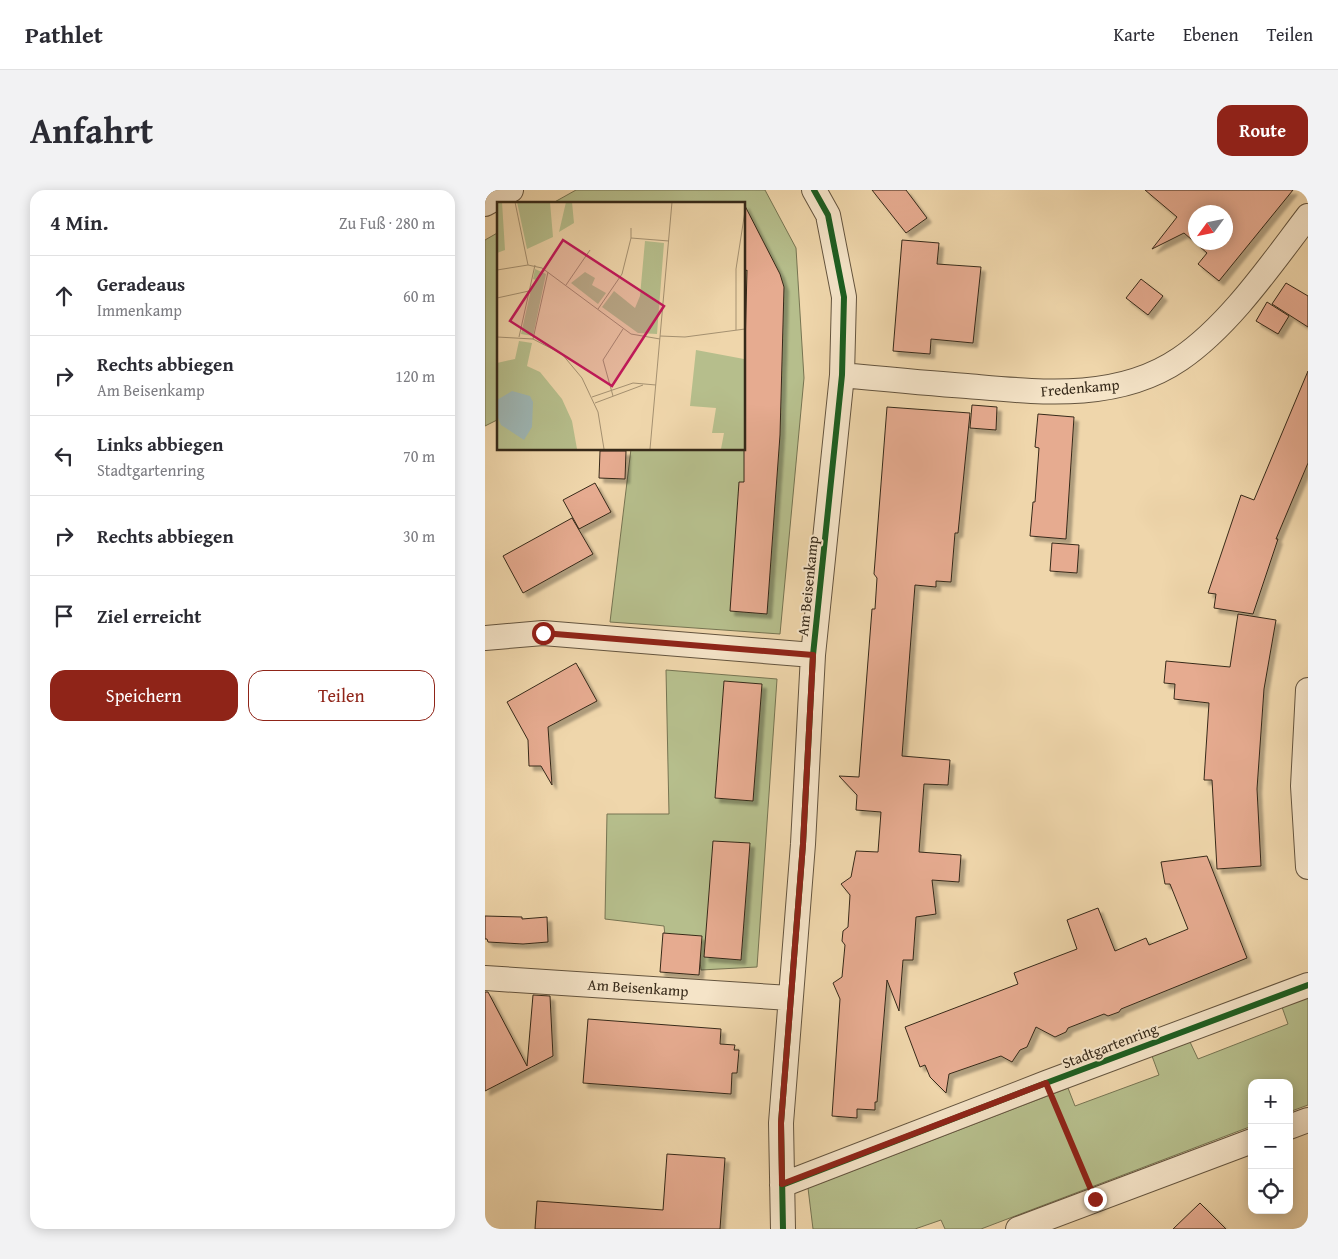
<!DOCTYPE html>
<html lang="de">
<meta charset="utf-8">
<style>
:root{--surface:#fff;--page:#f2f2f3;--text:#2b2b33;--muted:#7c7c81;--line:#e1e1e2;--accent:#8f2418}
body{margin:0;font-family:"Gentium Book Plus",serif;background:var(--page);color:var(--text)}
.controls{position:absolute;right:15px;bottom:15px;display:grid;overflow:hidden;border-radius:10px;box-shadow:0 2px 12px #0003}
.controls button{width:45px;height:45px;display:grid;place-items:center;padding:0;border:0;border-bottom:1px solid var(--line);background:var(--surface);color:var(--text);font:25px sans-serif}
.compass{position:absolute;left:703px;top:15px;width:45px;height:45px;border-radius:50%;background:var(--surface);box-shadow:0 2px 12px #0003;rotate:237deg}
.stop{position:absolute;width:15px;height:15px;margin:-11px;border:4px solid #8f2418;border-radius:50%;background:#fff}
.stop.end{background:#8f2418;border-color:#fff;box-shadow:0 1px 5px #0008}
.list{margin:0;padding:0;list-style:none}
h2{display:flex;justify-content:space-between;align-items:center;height:65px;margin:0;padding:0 20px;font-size:21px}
h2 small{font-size:16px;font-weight:400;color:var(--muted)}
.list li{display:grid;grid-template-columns:32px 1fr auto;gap:15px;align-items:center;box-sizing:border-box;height:80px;padding:0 20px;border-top:1px solid var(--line)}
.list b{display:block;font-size:19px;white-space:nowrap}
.list p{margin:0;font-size:16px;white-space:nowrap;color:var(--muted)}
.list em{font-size:16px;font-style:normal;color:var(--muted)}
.actions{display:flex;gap:10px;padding:15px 20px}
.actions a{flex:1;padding:11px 0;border:1px solid var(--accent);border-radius:15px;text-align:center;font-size:18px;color:var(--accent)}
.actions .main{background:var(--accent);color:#fff}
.icon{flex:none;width:28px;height:28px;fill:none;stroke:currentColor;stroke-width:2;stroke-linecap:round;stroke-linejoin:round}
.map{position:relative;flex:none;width:823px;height:1039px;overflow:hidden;border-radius:15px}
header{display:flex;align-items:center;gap:30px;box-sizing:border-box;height:70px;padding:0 25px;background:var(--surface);border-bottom:1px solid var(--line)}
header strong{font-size:24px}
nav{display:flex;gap:28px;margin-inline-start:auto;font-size:18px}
.intro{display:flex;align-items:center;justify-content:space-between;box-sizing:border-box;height:120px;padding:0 30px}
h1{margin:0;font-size:35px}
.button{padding:12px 22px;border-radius:15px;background:var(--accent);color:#fff;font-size:18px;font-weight:700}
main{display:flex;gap:30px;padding:0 30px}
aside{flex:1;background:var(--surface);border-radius:15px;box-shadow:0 2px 12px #0003}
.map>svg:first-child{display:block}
.green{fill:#b6be8c;stroke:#767452}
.building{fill:#e6ab90;stroke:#362919;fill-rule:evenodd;filter:url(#shadow)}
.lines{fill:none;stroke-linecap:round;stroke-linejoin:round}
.street-casing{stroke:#64543e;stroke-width:26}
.path{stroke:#362919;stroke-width:3;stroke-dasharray:1 2.5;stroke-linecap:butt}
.street{stroke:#f5e4c8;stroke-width:24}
.cycleway-casing{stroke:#f5e4c8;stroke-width:9}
.cycleway{stroke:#1b5e20;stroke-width:6}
.route{stroke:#8f2418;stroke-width:6}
.labels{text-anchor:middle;stroke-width:4;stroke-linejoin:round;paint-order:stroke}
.street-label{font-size:15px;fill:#362919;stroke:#f5e4c8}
.inset-road{fill:none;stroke:#a59171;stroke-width:1}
.view{fill:#c2185b;fill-opacity:0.15;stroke:#c2185b;stroke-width:2.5}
.inset-edge{fill:none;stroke:#362919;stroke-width:2.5}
</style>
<header>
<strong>Pathlet</strong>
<nav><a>Karte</a><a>Ebenen</a><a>Teilen</a></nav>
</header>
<div class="intro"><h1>Anfahrt</h1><a class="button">Route</a></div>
<main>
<aside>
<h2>4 Min.<small>Zu Fuß · 280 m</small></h2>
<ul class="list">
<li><svg class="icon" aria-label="ahead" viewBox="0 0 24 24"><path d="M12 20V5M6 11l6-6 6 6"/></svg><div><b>Geradeaus</b><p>Immenkamp</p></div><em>60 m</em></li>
<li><svg class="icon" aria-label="right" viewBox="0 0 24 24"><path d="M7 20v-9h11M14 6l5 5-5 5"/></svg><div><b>Rechts abbiegen</b><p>Am Beisenkamp</p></div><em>120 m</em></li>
<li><svg class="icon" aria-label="left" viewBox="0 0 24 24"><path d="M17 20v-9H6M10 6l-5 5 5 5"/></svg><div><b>Links abbiegen</b><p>Stadtgartenring</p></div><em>70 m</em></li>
<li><svg class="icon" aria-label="right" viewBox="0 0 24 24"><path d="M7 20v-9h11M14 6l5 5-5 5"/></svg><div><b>Rechts abbiegen</b></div><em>30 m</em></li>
<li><svg class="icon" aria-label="arrive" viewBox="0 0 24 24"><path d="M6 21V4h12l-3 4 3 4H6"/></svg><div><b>Ziel erreicht</b></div></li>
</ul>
<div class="actions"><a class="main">Speichern</a><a>Teilen</a></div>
</aside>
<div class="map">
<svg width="823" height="1039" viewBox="0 0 823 1039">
<defs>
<filter id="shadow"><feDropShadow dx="4.5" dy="4.5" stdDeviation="1" flood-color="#0004"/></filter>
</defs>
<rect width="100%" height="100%" fill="#efd6ab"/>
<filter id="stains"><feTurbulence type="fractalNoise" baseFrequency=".004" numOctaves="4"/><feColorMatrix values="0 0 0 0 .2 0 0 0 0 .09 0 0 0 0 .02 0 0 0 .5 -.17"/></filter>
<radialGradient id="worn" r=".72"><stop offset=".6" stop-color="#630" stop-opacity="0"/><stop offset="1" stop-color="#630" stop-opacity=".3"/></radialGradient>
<path class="green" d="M91,0H280L311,58L319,188L295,444L125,432L146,259H259V14H66Z
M14,42V229L0,236V50Z
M181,480L292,489L272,777L216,780L214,761L181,756L179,736L120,729L122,624H184Z
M823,806V915L804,922V893H767V936L496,1039H460L456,1030L430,1039H328L323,998L583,898L590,916L674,885L667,866L705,852L713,869L803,834L797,817Z"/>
<path class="building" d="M387,0H421L442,28L421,43Z
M660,0H808L734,91L713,74L722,63L699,43L667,59L692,27ZM710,22H740V52H710Z
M259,14L295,84L299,97L295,245L282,424L245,421L254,292H259V198L262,80L259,82Z
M417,50L454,53L452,74L496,77L488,153L446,149L445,164L408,161Z
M656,89L678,106L663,125L641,108Z
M801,93L823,106V137L787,114Z
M782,112L804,126L793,144L771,131Z
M823,181V273L791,349H793L768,424L729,418L731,404L723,403L756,305L769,310Z
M487,215L512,217L511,240L485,238Z
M402,217L485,223L473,343H470L466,392L451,391V397L430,395L417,566L465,570L463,595L439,594L434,662L476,665L474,692L447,690L451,724L431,727L428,770H418L414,821L402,790L392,912H390V920L372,919V928L347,926L355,809L348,793L357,787L360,755L357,751L358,741L363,737L365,705L356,694L366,687L371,661L393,662L396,622L371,620L372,605L354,586L374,587L387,419H390L392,388L389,384Z
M553,224L589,227L581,349L545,346L548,312H550L554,258L550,257Z
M115,261H141L140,289L114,288Z
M110,293L126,322L94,339L78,310Z
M87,328L108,364L38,403L18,366Z
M567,353L594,355L592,383L565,381Z
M753,424L791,430L779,499L772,599L776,676L732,679L727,590H719L724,513L689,509L690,494L679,493L681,471L745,477Z
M91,473L112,511L63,537L67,595L56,576H44L43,550L22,512Z
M239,491L277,494L268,611L230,608Z
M228,651L265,653L256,770L219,767Z
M722,666L762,768L636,819L634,822L623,826L619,824L583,838L581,842L570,847L551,837L542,857L535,860L527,872L516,866L464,884L461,903L445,887L440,875L435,877L420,837L533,794L529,783L592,759L582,730L613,718L630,761L661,748L664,755L703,739L685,694H680L676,672Z
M0,726L37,727V729L62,727L63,752L38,754L3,752L2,749H0Z
M178,743L217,746L214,785L175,782Z
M0,802H3L42,876L48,805L65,806L68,866L0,901Z
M103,829L236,839L235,854L250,855L249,860H254L252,883H247L246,904L98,893Z
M182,964L240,968L235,1039H50L52,1011L178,1020Z
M715,1013L741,1039H688Z"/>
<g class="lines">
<defs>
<path id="street" d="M0,14L26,0
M357,185C399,189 440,193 482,196C553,202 632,212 695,169C745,135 787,73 823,26
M0,448L58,443L328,465
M823,500L818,596L823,677
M0,788L305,808
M804,937L823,930
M297,995L561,893L823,795
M298,1039L296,933L318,654L328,465L357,185L359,107L343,25L329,0
M533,1039L767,951"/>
</defs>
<use href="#street" class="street-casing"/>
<path class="path" d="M571,916L600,987"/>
<use href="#street" class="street"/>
<defs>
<path id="cycleway" d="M297,995L561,893L823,795
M298,1039L296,933L318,654L328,465L357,185L359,107L343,25L329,0"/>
</defs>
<use href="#cycleway" class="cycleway-casing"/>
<use href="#cycleway" class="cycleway"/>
</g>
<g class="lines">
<path class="route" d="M58,443L328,465L318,654L296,933L297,994L561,893L610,1009"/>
</g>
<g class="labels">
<g class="street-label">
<text transform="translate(595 198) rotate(-5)" y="5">Fredenkamp</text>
<text transform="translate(323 396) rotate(-84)" y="5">Am Beisenkamp</text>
<text transform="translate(153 798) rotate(4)" y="5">Am Beisenkamp</text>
<text transform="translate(625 856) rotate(-21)" y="5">Stadtgartenring</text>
</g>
</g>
<g transform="translate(12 12)">
<rect width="248" height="248" fill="#efd6ab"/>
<path d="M0,0H5L8,48L0,51ZM20,0H53L56,35L30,47ZM69,0H75L77,21L62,30ZM148,39L167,41L160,132L141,131L105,105L117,89L138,106L143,94ZM38,67L49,72L36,134L24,132L35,83L39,78L36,77ZM88,70L98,76L95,83L109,91L101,102L74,81ZM22,139L35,141L30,164L43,170L65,197L75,219L80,247H0V161L18,157ZM199,148L247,157V247H224L227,231H215L219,206L193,204Z" fill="#b6be8c"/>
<path d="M15,189L33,194L36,200L35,225L27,238L4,223L0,213V198Z" fill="#9eb6b4"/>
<path class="inset-road" d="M18,0L31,63M134,26V36L172,39M0,68L31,63L45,66L134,132L163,137M69,83L93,48M0,96L32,89M101,107L125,72L134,36M239,128V67L248,9M163,134L188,135L248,127M0,135L36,137L51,70M22,135L38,63M36,137L65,152L85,176L101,210L107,247M116,194L106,158L126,127M95,195L136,181L159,183M98,201L146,183M153,247L175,0"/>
<path class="view" d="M66,38L167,104L115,184L13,119Z"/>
<rect width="248" height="248" class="inset-edge"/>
</g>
<rect width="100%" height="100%" filter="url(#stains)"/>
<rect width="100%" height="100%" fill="url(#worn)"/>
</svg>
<div class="controls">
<button>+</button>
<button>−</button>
<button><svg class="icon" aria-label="locate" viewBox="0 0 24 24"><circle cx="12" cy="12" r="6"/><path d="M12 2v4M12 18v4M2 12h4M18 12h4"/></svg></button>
</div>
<svg class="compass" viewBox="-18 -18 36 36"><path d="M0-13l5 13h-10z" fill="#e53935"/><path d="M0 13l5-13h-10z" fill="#7c7c81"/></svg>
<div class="stop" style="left:58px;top:443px"></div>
<div class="stop end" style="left:610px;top:1009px"></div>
</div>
</main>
